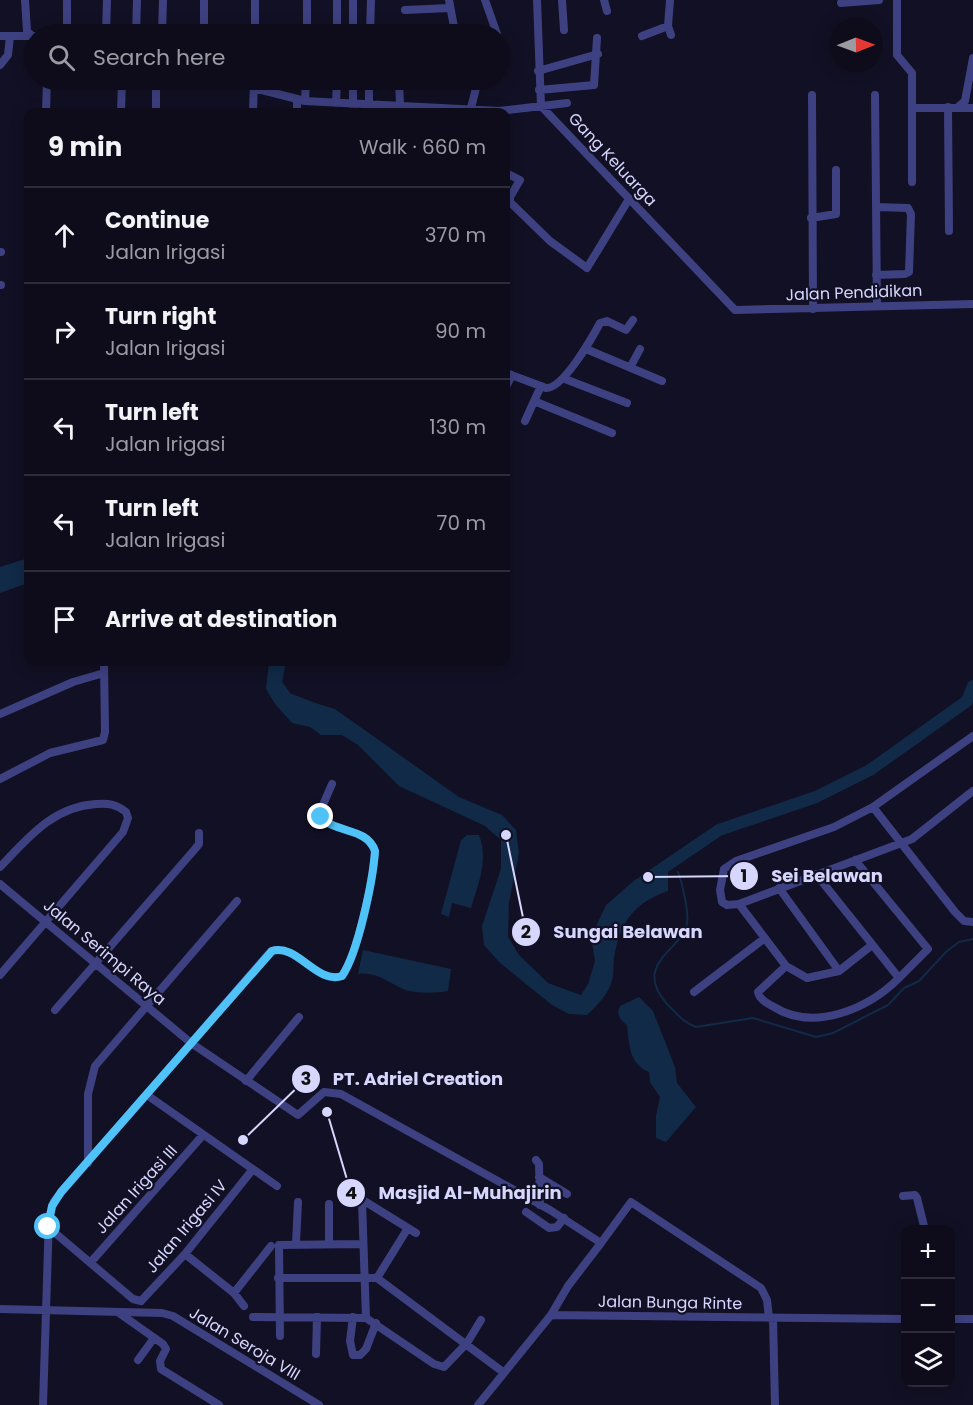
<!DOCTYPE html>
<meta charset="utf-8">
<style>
:root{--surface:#0e0c1b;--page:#1c1a28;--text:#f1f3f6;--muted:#9b9ba3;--line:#2e2c3a}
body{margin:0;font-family:Poppins,sans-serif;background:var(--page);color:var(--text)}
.controls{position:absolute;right:18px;bottom:18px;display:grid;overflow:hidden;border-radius:12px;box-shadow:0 3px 15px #0003}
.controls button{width:54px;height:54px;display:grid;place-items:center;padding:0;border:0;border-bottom:2px solid var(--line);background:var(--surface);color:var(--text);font:30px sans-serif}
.compass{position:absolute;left:829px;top:18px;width:54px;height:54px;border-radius:50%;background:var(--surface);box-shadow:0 3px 15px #0003;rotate:89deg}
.stop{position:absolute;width:18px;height:18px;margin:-14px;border:4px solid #4fc3f7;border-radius:50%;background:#fff}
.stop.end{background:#4fc3f7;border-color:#fff;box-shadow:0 2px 6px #0008}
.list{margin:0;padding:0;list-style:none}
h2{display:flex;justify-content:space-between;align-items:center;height:78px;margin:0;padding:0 24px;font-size:26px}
h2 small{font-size:20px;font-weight:400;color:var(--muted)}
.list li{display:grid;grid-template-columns:39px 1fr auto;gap:18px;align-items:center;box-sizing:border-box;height:96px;padding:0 24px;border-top:2px solid var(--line)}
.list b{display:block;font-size:22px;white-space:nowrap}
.list p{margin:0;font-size:20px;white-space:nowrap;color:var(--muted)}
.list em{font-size:20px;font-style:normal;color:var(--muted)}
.icon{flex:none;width:33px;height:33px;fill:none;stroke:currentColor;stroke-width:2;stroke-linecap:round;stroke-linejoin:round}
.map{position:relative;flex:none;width:973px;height:1405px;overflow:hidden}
.search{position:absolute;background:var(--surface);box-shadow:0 3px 15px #0003;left:24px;top:24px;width:486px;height:66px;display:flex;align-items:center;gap:15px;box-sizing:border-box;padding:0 21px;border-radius:33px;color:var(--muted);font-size:22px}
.panel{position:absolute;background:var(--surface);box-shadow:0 3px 15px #0003;left:24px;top:108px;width:486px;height:558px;border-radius:12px}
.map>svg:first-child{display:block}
.water{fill:#112a47}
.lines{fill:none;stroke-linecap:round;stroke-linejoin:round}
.stream{stroke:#112a47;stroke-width:2}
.river{stroke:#112a47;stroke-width:12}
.minor{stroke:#3e4181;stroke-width:8}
.route{stroke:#4fc3f7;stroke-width:8}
.labels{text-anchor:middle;stroke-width:4.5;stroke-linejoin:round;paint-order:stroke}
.street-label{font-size:16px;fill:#d7d6fd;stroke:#121024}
.leader{fill:none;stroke:#d7d6fd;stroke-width:2}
.callout-dot{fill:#d7d6fd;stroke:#121024;stroke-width:2}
.mark-label{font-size:18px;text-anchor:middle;font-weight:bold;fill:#111}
.callout-label{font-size:18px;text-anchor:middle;font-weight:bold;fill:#d7d6fd;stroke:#121024;stroke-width:4.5;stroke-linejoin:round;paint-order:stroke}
</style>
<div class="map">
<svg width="973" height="1405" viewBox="0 0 973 1405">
<rect width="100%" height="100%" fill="#121024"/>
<path class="water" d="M28,558V583L0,593V567Z
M269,662H286L282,682L287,698L303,707L315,703L335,709L459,797L502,815L516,830L519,853L509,902L508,937L519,955L548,983L581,995L588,984L595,961L591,937L606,905L636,879L668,869V891C633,903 620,923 614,958C613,966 614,974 612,981C608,995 597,1005 587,1015L569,1014L552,1005L500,963L484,945L482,926L501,869V840L485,826L399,786L358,745L342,735H321L310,727L292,723L275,704L266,689Z
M467,835H479C489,860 478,884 471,908L452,903L449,917L441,914L461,840Z
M363,950L451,969L448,991C436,993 415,994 403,989C389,983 376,971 358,974Z
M639,997L653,1011L675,1067L677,1083L696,1107L666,1142L656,1138V1116L660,1097L650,1082L649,1072C629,1064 629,1044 627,1025C620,1020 616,1015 620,1006Z"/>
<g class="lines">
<path class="stream" d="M678,872C682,882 689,912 687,923C683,950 631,963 667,1004C676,1013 684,1023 696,1027L753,1018L816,1037L833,1033L888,1005L904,988L919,981L946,952L959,942L973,939"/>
<path class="river" d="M278,662L273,679L286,698L322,712
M644,881L719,830L816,797L870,770L967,701L973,686"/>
<path class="minor" d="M25,0L27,31L31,35
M204,0V34
M449,0L454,27L449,31L451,34
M485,0L497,34
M537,0L541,106L735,310L973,304
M562,0L564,30
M604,0L607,11
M670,0L668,26L671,35
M897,0V55L912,73V182
M841,3L879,0
M405,10L450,8
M67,34V0
M106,34L107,0
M136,34L137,0
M151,34H204
M162,34L163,0
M255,34V0
M307,34V0
M337,34V0
M353,34V0
M370,34L371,0
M436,34L449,31
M0,36H34
M642,36L668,26
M0,65L8,55L10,36
M538,71L598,54
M369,80V104
M399,80L400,105
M254,88L305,101L499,111L567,103
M539,90L594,85L597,38
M812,95L813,309
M875,95L877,306
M305,101L306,80
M336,103L337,80
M948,107L949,231
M958,107L965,101L973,58
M471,108L478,80
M913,108H973
M46,112L47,80
M121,112L122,80
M156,112V80
M253,112L254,80
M297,112V100
M353,112V80
M506,173L520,180L510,197V202L550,241L587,268L629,199
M876,207L908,208L911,214L909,272L905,274L876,275
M811,218L836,214V170
M0,252H1
M0,285H1
M586,349L662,381
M631,366L640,349
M506,373L546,388C563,389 592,338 600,323L607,321L626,330L633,320
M565,379L627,403
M506,387L512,375
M534,401L612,433
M525,421L541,386
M0,714L73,682L104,673
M973,736L873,807L955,912L964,921L973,922
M0,779L50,753L103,740L105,732L104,662
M873,807L834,827L736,861L724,869L720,890L722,902L727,905L739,904L912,839L973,791
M855,860L928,949L899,978
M0,867C28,838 52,807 96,804C108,803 116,804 126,812L128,818L123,832L0,975
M0,884L191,1043L298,1115L324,1092L341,1094L550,1210L601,1243L568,1286L551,1315
M779,888L839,971L872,945
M739,904L786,966L758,992C760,1000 767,1003 774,1007C814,1032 868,1009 899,978L816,874
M786,966L807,978L839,971
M694,992L765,938
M55,1010L195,849L199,844V833
M246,1081L299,1017
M147,1095L277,1186
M536,1160L539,1164L540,1205
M88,1163V1094L95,1066L237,901
M539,1177L567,1194
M353,1194L416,1233
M903,1196L915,1195L917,1198L925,1230
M362,1201L366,1318
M329,1204V1244
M526,1212L549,1228L557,1227L564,1218
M48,1227L133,1299L141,1301
M296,1243L298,1202
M601,1243L631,1202L761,1288L767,1300L769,1318
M185,1254L234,1293L271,1246
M91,1262L203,1135
M278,1278H377L503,1372
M377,1278L408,1228
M234,1293L244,1306
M141,1301L185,1254L253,1169
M0,1309L162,1313L173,1316L319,1405
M119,1313L163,1344L166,1349L160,1361L161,1369L219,1405
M253,1317L366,1318L434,1364L444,1367L467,1343L481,1320
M353,1317L350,1341L353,1355H360L366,1349L376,1323
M773,1318L775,1405
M950,1319H973
M280,1336L279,1245L363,1244
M316,1354L317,1317
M138,1360L154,1338
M43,1405L49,1217L54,1201L271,951C297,943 317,985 342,976C358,953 373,881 375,851C366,827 336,834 321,817L322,807L332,784
M478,1405L551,1315L906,1319"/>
</g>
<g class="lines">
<path class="route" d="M48,1227L52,1206L61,1192L272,951C297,943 317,985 342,976C358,953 373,880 375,851C367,827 336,834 321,817"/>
</g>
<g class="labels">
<g class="street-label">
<text transform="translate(613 159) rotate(47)" y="6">Gang Keluarga</text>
<text transform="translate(854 292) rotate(-2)" y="6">Jalan Pendidikan</text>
<text transform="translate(105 952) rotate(40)" y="6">Jalan Serimpi Raya</text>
<text transform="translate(136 1189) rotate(-48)" y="6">Jalan Irigasi III</text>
<text transform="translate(186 1226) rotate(-50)" y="6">Jalan Irigasi IV</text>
<text transform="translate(670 1302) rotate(1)" y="6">Jalan Bunga Rinte</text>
<text transform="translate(245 1343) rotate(31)" y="6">Jalan Seroja VIII</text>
</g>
</g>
<path class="leader" d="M648 877L744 876M506 835L526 932M243 1140L306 1079M327 1112L351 1193"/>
<g class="callout-dot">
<circle cx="648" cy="877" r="6"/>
<circle cx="506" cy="835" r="6"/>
<circle cx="243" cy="1140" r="6"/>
<circle cx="327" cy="1112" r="6"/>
<circle cx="744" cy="876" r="15"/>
<circle cx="526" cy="932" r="15"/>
<circle cx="306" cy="1079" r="15"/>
<circle cx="351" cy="1193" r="15"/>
</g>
<g class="mark-label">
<text x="744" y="882">1</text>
<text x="526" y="938">2</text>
<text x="306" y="1085">3</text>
<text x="351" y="1199">4</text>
</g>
<g class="callout-label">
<text x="827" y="882">Sei Belawan</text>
<text x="628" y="938">Sungai Belawan</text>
<text x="418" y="1085">PT. Adriel Creation</text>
<text x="470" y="1199">Masjid Al-Muhajirin</text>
</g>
</svg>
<div class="controls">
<button>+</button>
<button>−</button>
<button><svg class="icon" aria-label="layers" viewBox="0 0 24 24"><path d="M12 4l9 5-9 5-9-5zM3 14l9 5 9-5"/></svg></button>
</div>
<svg class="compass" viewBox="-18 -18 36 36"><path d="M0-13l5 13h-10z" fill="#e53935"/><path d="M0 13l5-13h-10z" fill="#9b9ba3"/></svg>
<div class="stop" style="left:48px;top:1227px"></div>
<div class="stop end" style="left:321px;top:817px"></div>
<div class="search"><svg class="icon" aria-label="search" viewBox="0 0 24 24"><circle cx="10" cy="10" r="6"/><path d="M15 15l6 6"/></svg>Search here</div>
<section class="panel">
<h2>9 min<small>Walk · 660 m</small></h2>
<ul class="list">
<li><svg class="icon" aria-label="ahead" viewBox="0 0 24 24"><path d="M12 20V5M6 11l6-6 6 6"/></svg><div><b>Continue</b><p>Jalan Irigasi</p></div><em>370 m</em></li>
<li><svg class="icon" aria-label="right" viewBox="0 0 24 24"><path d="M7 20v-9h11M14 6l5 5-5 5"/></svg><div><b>Turn right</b><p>Jalan Irigasi</p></div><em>90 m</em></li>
<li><svg class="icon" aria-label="left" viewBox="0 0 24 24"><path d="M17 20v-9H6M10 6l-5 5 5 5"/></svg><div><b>Turn left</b><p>Jalan Irigasi</p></div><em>130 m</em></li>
<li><svg class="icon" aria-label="left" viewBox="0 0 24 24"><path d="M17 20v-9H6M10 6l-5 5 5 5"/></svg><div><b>Turn left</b><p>Jalan Irigasi</p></div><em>70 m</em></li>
<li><svg class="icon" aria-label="arrive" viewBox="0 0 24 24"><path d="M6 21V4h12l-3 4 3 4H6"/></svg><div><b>Arrive at destination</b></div></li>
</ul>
</section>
</div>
